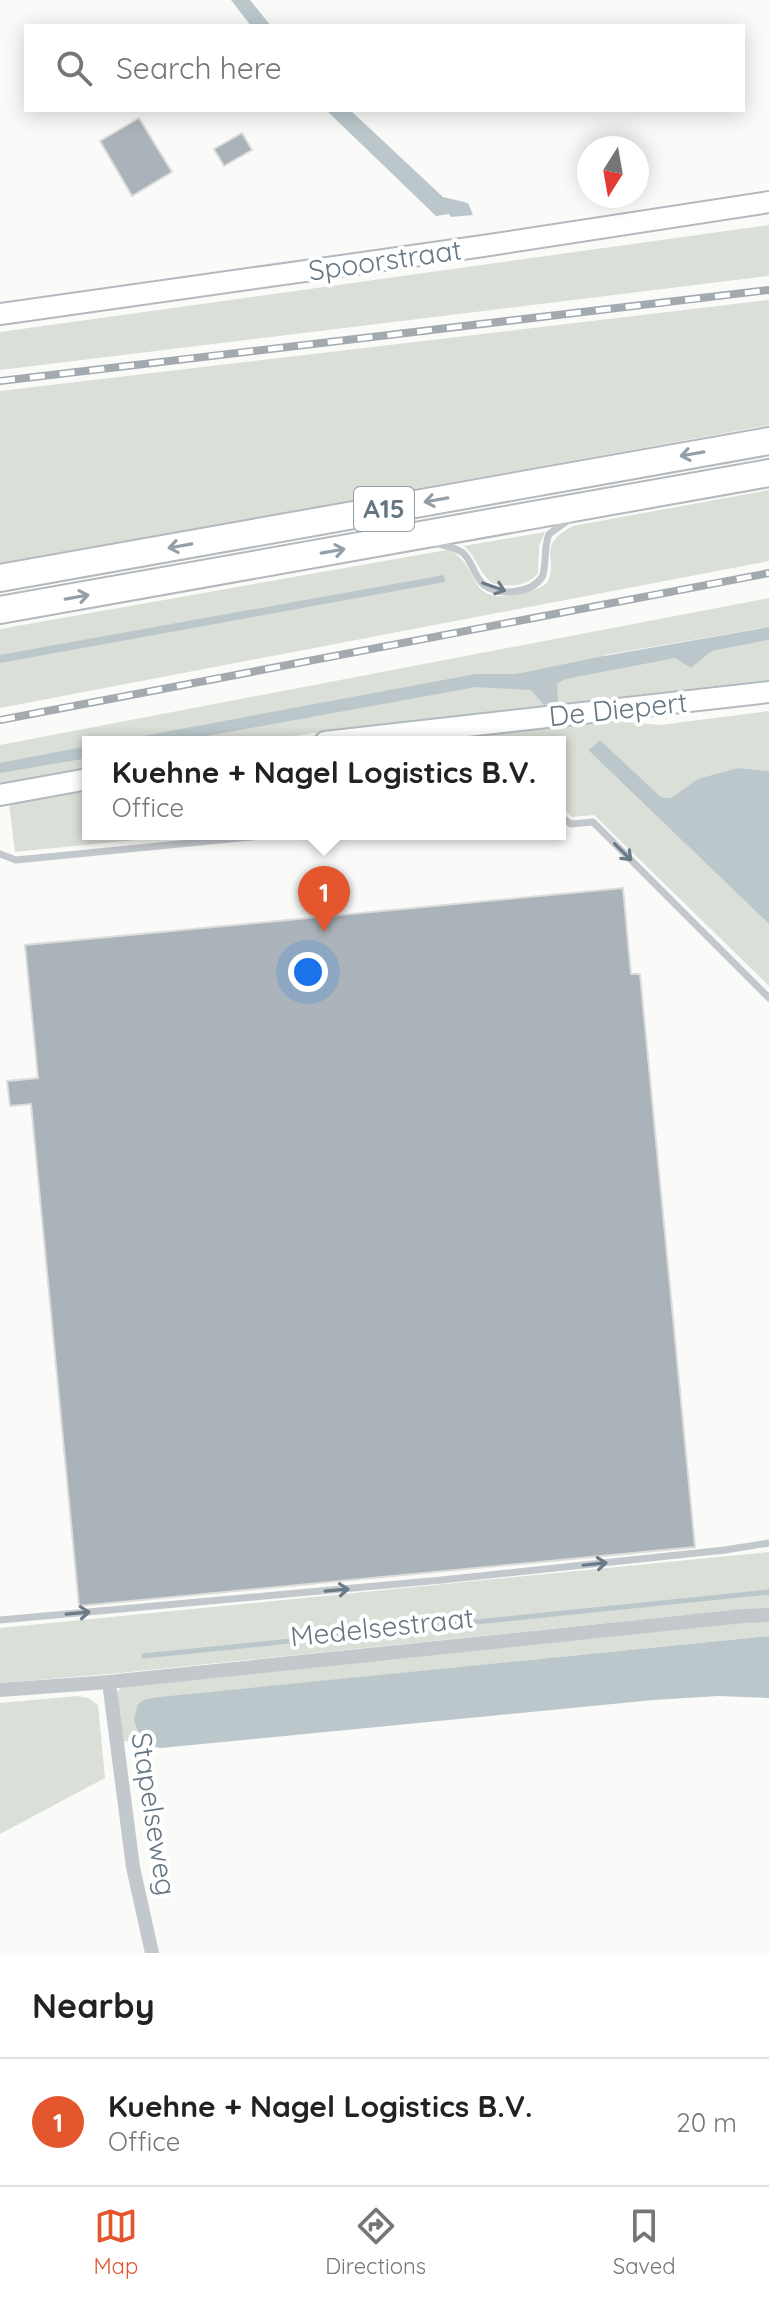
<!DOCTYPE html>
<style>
:root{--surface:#fff;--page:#f6f6f6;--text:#222;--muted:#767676;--line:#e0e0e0;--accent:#e4572e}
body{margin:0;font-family:Quicksand,sans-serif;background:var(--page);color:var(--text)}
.compass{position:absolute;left:577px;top:136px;width:72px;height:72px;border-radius:50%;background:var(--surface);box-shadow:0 4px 20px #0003;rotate:191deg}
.you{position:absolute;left:308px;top:972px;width:28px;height:28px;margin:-20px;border:6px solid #fff;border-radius:50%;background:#1a73e8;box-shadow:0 0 0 12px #1a73e833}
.badge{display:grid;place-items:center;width:52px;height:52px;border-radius:50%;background:var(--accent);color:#fff;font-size:26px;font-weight:700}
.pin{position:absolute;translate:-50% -66px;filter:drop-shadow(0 2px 4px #0008)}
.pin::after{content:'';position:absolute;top:42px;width:28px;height:24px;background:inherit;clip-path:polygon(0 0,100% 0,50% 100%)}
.popup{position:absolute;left:82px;top:736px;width:484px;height:104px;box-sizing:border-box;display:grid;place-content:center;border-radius:0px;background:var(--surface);filter:drop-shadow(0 2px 6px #0005);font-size:26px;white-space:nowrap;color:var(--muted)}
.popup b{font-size:30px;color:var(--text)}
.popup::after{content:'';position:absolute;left:50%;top:100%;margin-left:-16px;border:16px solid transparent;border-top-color:var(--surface)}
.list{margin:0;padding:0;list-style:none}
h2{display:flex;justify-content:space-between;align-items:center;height:104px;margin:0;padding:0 32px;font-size:34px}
h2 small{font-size:26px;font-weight:400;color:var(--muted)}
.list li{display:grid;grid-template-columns:52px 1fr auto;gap:24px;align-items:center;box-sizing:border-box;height:128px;padding:0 32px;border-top:2px solid var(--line)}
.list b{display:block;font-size:30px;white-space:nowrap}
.list p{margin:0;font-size:26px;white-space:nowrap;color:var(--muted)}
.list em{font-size:26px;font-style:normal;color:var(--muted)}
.icon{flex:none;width:44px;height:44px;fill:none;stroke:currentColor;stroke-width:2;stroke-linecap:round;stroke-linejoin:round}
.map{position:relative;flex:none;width:769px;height:1953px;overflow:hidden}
.search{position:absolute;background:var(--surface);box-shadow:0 4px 20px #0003;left:24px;right:24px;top:24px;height:88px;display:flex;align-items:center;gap:20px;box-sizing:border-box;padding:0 28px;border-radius:0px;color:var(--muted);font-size:30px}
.sheet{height:232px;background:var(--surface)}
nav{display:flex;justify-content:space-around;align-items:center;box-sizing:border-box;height:112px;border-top:2px solid var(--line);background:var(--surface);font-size:22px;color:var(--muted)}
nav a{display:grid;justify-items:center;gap:4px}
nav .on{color:var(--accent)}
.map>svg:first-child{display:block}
.green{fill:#dadfd7}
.water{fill:#bbc7cb}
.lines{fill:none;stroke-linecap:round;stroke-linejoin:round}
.stream{stroke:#bbc7cb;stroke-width:5}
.building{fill:#aab3b9;stroke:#dcdcda;stroke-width:2}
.secondary-casing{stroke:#b3babf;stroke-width:24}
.highway-casing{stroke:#b4b9bd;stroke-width:30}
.lane{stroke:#c3c8cc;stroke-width:7}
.street{stroke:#c3c8cc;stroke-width:14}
.secondary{stroke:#fff;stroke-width:20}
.highway{stroke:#fff;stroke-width:26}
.rail-casing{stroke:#a2aab0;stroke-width:8}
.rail{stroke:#fff;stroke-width:5;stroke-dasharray:15;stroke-linecap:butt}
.oneway{stroke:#939fa8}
.oneway2{stroke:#6a7a87}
.labels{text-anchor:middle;stroke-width:8;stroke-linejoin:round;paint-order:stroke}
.shield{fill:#fff;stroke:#939fa8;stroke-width:2}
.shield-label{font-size:26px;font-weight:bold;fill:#657683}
.street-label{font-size:28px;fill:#657683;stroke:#fff}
</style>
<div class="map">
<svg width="769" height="1953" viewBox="0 0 769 1953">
<rect width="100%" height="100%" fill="#fafaf8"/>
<path class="green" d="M769,225V276L0,370V332Z
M769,300V425L0,564V391Z
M769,490V561L0,708V629L447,550C482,562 464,606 516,594C527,592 538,590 547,583C560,558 534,547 573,526Z
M545,532L539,546L538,573C527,587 509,587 492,583C479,573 477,557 464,546Z
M769,598V627L604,655L606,669L675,658L691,668L712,651L769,640V680L348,728L253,742H88V770L0,786V745Z
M769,711V771L738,768L671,798L661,797L600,740L588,750L769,924V986L594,815L572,817L560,805V742H403L583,722L614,721L660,725Z
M88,789V834H195L15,852L9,803Z
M769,1552V1609L735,1610L120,1673L0,1683V1628Z
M751,1621H769V1636L146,1699L137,1733L139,1740L120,1742L117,1694L121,1686Z
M78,1696L90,1699L98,1705L105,1778L0,1834V1703Z"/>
<path class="water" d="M231,0H250L271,26H251Z
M326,110H350L443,197L468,203L473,215L451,217L449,214L436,216Z
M444,575L445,582L0,663V655Z
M769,627V640L712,651L691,668L675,658L565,679L557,684L558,702L544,705L531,690L476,687L174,742H111L476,674H516L604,656Z
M600,740L661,797L671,798L698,779L738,768L769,771V924L588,750Z
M88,746V758L0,773V763Z
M769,1636V1698L718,1696L653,1700L161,1748L143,1745L134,1720L138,1704L146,1699L160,1697Z"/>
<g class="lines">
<path class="stream" d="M144,1656L769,1592"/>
</g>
<path class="building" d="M139,118L172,172L132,196L100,141Z
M242,133L252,150L224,166L214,149Z
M623,888L631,974H640L695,1547L79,1606L31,1104L10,1106L7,1081L38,1078L25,945Z"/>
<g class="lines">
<defs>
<path id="secondary" d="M0,314L483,246L769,202
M325,742L769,692
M0,795L88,779"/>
<path id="highway" d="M0,578L769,441
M0,610L769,473"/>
</defs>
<use href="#secondary" class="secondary-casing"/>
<use href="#highway" class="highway-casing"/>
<path class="lane" d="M434,543C443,545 455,547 463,553C473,562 474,577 484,585C498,596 531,594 542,577C547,568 543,548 549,534L570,519
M560,816L571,824L593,822L769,998
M0,854L16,860L282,834
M0,1620L442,1580L725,1550L769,1543"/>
<path class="street" d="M109,1682L133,1867L152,1953
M0,1690L109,1682L743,1616L769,1615"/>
<use href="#secondary" class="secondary"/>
<use href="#highway" class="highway"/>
<defs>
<path id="rail" d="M0,381L769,290
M0,720L769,573"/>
</defs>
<use href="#rail" class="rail-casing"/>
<use href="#rail" class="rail"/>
</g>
<defs><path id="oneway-shaft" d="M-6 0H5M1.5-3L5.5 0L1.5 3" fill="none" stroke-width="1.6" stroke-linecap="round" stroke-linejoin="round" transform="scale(2)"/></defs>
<g class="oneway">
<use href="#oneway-shaft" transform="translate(692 454) rotate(170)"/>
<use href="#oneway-shaft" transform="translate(436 500) rotate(170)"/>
<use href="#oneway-shaft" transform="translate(180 546) rotate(170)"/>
<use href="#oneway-shaft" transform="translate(333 551) rotate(-10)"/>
<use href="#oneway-shaft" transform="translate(77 597) rotate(-10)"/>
</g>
<g class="oneway2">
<use href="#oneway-shaft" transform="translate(494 587) rotate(19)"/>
<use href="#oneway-shaft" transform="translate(623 852) rotate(45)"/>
<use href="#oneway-shaft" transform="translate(595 1564) rotate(-6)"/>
<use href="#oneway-shaft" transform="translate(337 1590) rotate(-5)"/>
<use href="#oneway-shaft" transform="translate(78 1613) rotate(-5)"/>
</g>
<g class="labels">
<rect class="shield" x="354" y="487" width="60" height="44" rx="6"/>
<g class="shield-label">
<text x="384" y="518">A15</text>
</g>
<g class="street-label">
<text transform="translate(385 260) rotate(-8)" y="10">Spoorstraat</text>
<text transform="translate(618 709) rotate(-6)" y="10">De Diepert</text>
<text transform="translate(382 1627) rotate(-6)" y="10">Medelsestraat</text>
<text transform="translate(154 1814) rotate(81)" y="10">Stapelseweg</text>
</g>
</g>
</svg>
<svg class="compass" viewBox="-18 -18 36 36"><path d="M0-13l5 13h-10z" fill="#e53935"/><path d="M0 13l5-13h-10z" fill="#767676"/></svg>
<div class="you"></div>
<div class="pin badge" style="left:324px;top:932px">1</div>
<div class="popup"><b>Kuehne + Nagel Logistics B.V.</b>Office</div>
<div class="search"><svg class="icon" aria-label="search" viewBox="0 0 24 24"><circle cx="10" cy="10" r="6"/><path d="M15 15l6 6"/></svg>Search here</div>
</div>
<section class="sheet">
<h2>Nearby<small></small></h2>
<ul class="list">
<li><span class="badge">1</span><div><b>Kuehne + Nagel Logistics B.V.</b><p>Office</p></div><em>20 m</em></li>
</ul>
</section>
<nav>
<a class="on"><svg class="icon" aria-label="map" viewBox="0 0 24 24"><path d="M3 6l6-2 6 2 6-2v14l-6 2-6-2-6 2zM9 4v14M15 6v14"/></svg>Map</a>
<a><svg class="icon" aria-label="directions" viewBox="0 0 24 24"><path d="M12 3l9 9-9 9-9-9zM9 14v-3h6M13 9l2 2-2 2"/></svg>Directions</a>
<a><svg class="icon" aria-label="saved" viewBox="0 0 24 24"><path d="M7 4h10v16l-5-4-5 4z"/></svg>Saved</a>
</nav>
